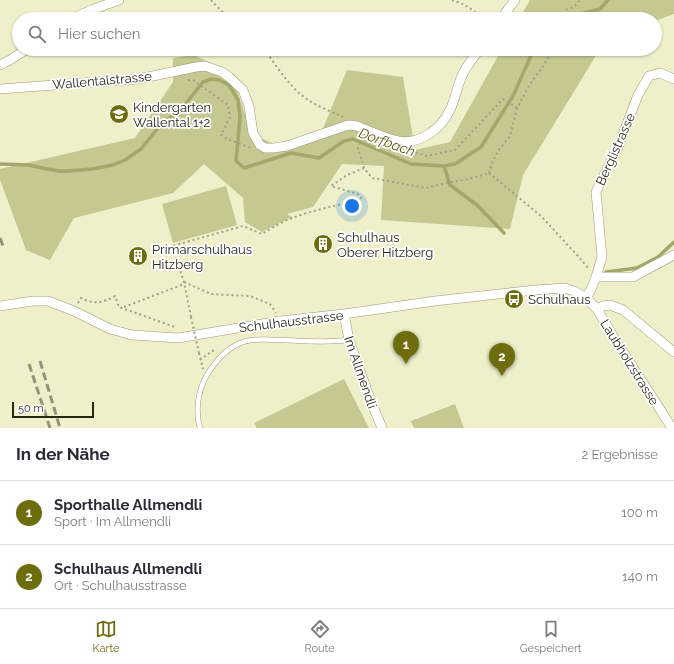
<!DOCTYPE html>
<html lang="de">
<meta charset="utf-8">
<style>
:root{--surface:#fff;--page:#f2f2f3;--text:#2b2b33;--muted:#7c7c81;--line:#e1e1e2;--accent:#6e6d0d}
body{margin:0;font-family:Raleway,sans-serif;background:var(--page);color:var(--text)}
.scale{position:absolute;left:12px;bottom:10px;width:82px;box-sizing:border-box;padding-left:4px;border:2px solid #262618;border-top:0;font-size:11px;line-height:14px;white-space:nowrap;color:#262618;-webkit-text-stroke:3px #fff;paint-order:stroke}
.you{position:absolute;left:352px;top:206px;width:14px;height:14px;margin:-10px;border:3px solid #fff;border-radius:50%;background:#1a73e8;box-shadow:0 0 0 6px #1a73e833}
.badge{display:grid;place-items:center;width:26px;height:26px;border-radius:50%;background:var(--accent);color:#fff;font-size:13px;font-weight:700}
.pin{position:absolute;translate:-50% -33px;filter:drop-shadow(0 1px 2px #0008)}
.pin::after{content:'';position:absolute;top:21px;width:14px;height:12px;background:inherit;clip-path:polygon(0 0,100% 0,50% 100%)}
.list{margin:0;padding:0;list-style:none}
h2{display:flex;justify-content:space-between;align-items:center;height:52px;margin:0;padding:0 16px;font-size:17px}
h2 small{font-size:13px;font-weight:400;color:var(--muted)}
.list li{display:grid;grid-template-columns:26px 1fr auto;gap:12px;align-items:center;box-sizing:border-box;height:64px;padding:0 16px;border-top:1px solid var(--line)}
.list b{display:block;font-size:15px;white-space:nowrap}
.list p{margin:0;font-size:13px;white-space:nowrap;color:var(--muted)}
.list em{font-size:13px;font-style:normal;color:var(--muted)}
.icon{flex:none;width:22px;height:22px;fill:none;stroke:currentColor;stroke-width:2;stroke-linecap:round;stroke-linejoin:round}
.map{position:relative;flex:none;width:674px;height:428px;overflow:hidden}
.search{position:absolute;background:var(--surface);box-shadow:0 1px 3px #0004;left:12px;right:12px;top:12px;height:44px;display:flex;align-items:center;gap:10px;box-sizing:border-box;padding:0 14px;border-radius:22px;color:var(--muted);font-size:15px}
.sheet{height:180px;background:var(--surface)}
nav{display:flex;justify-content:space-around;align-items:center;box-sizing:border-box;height:56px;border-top:1px solid var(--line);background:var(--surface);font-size:11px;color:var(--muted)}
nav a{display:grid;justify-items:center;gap:2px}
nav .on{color:var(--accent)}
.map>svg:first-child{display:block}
.green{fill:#c6c791}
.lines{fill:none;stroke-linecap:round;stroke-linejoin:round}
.stream{stroke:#a6a66b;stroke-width:3.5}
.service-casing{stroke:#999a77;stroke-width:5.5}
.minor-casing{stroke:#999a77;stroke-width:10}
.path{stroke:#a0a084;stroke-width:2;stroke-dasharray:2 3;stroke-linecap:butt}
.service{stroke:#fff;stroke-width:4.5}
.minor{stroke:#fff;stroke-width:9}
.rail{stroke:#929378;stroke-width:3;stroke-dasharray:8 4;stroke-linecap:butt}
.path-bridge{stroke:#a0a084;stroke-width:2;stroke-dasharray:2 3;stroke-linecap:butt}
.labels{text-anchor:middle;stroke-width:3.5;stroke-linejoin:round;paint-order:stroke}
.street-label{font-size:13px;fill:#262618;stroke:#fff}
.poi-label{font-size:13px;fill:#262618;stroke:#fff;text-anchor:start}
.water-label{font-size:14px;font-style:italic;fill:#595812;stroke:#fff}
</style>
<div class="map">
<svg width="674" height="428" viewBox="0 0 674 428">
<rect width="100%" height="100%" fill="#eff0ca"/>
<path class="green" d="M530,0H674V14L655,21V19H519Z
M502,49H600L523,175L510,229L381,220L384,166L342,164L313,207L287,214L292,217L262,232L245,222L243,198L204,164L173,193L74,218L50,260L26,250L0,180V169L135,138L173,82V58L194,55L233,74L239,96L252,134L286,149L319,138L347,70L403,77L415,150L450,142Z
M226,186L237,225L173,243L162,204Z
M344,379L369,428H257L254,423Z
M455,404L464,428H414L411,421Z"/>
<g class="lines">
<path class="stream" d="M560,19L600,9L608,0
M0,164L29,165L42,168L59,171H68L92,169L113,165L125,160L141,149L158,128L183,107L203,82L211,79L219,80L229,85L238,100L240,117L236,161L244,168L291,153L319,158L344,141L353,139L411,164L444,166L455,164L481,147L513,96L534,49
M444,166L450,185L477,205L504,233
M606,272L637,268L658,257L674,242"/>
<defs>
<path id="service" d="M200,428C195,411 198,390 207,375C216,360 228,346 246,341C258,338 270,340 282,340C304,341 327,343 349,340"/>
<path id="minor" d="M71,19L94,9L119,0
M501,19L515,0
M0,65L10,60L27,49
M0,89L137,79L148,77L196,67L205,66L222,72L229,77L243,90L249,106L253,133L260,145L265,148H274L287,146L345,126L350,125L357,126C370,131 384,138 398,141C420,145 441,129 450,110C455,100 457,88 461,78C465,67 473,58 480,49
M596,277H633L674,255
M586,298L592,287L596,277L602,257L596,192L619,145L638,95L649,76L660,73L674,79
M0,306L33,301H48L74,311L110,329L132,335L178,338L280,321L344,314L435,301L535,290L565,288L574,291L586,298L597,309L616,341L672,428
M597,309L603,306L610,305L623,310L674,352
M344,314L349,340L370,399L382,428"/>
</defs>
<use href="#service" class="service-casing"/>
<use href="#minor" class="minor-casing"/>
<path class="path" d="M211,0L229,19
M452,0L465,5L485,19
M563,19L565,10L574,7L580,0
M264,49C276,65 288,85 304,97C316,106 330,111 343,117
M188,80H193L228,105L230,117L221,135L227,139L251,148
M362,138L358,148V150L360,154L364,168L372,178L426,188L446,183L469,179L489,173
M411,151L427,156L455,150L503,99L517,108
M489,173L541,216L577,255L589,269
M489,173L493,161L499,150L510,136L517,108L530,84L544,65L553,49
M184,282L211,294L250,296L270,304L276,313
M78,303L81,298C95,305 102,303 115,296L119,307L175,327V328
M124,307L184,284
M191,317L184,282L172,246L243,226L262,234C270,229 278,224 287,220C311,210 337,206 362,199L358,194L331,186L347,175L364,168
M199,353L203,369
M200,360L212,351L216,350"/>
<use href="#service" class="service"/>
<use href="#minor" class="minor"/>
<path class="rail" d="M0,238L3,246
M40,361L60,428
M29,364L50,428"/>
<path class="path-bridge" d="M191,317L199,353"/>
</g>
<defs>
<symbol id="school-disc" viewBox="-11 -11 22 22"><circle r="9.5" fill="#6e6d0d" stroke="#fff"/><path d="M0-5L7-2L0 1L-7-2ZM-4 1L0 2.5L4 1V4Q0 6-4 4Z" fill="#fff"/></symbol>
<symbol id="building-disc" viewBox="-11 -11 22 22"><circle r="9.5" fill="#6e6d0d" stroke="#fff"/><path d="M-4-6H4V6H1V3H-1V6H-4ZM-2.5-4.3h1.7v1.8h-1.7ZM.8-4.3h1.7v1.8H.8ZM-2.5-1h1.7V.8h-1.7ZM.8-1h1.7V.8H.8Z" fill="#fff"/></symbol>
<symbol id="bus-disc" viewBox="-11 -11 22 22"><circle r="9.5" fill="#6e6d0d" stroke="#fff"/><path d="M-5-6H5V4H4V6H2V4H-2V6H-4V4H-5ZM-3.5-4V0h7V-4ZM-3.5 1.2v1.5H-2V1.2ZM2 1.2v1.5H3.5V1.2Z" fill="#fff"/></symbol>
</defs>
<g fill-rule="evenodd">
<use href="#school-disc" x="108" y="103" width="22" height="22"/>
<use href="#building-disc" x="312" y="233" width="22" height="22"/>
<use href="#building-disc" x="127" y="245" width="22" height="22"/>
<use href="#bus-disc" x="503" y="288" width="22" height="22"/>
</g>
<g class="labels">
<g class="street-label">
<text transform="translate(102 80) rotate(-5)" y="5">Wallentalstrasse</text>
<text transform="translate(615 149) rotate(-66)" y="5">Berglistrasse</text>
<text transform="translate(291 321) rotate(-7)" y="5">Schulhausstrasse</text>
<text transform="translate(630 362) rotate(58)" y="5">Laubholzstrasse</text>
<text transform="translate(361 372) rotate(71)" y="5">Im Allmendli</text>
</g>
<g class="poi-label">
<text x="133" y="112">Kindergarten<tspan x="133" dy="15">Wallental 1+2</tspan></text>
<text x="337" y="242">Schulhaus<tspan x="337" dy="15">Oberer Hitzberg</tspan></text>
<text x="152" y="254">Primarschulhaus<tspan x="152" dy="15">Hitzberg</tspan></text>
<text x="528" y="304">Schulhaus</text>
</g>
<g class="water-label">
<text transform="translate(387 142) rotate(20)" y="5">Dorfbach</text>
</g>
</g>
</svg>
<div class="scale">50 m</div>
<div class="you"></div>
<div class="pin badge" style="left:406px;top:364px">1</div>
<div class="pin badge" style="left:502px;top:376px">2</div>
<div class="search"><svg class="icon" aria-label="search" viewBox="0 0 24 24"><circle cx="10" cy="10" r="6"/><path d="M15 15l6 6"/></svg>Hier suchen</div>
</div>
<section class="sheet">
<h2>In der Nähe<small>2 Ergebnisse</small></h2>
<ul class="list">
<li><span class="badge">1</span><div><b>Sporthalle Allmendli</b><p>Sport · Im Allmendli</p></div><em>100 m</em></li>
<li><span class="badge">2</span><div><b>Schulhaus Allmendli</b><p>Ort · Schulhausstrasse</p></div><em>140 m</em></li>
</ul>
</section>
<nav>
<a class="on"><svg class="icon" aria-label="map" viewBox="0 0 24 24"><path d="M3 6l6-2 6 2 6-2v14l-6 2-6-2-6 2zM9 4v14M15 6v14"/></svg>Karte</a>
<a><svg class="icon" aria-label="directions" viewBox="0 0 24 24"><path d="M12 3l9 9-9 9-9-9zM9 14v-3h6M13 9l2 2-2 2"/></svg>Route</a>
<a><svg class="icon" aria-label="saved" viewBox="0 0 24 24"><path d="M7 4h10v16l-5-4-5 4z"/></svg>Gespeichert</a>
</nav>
